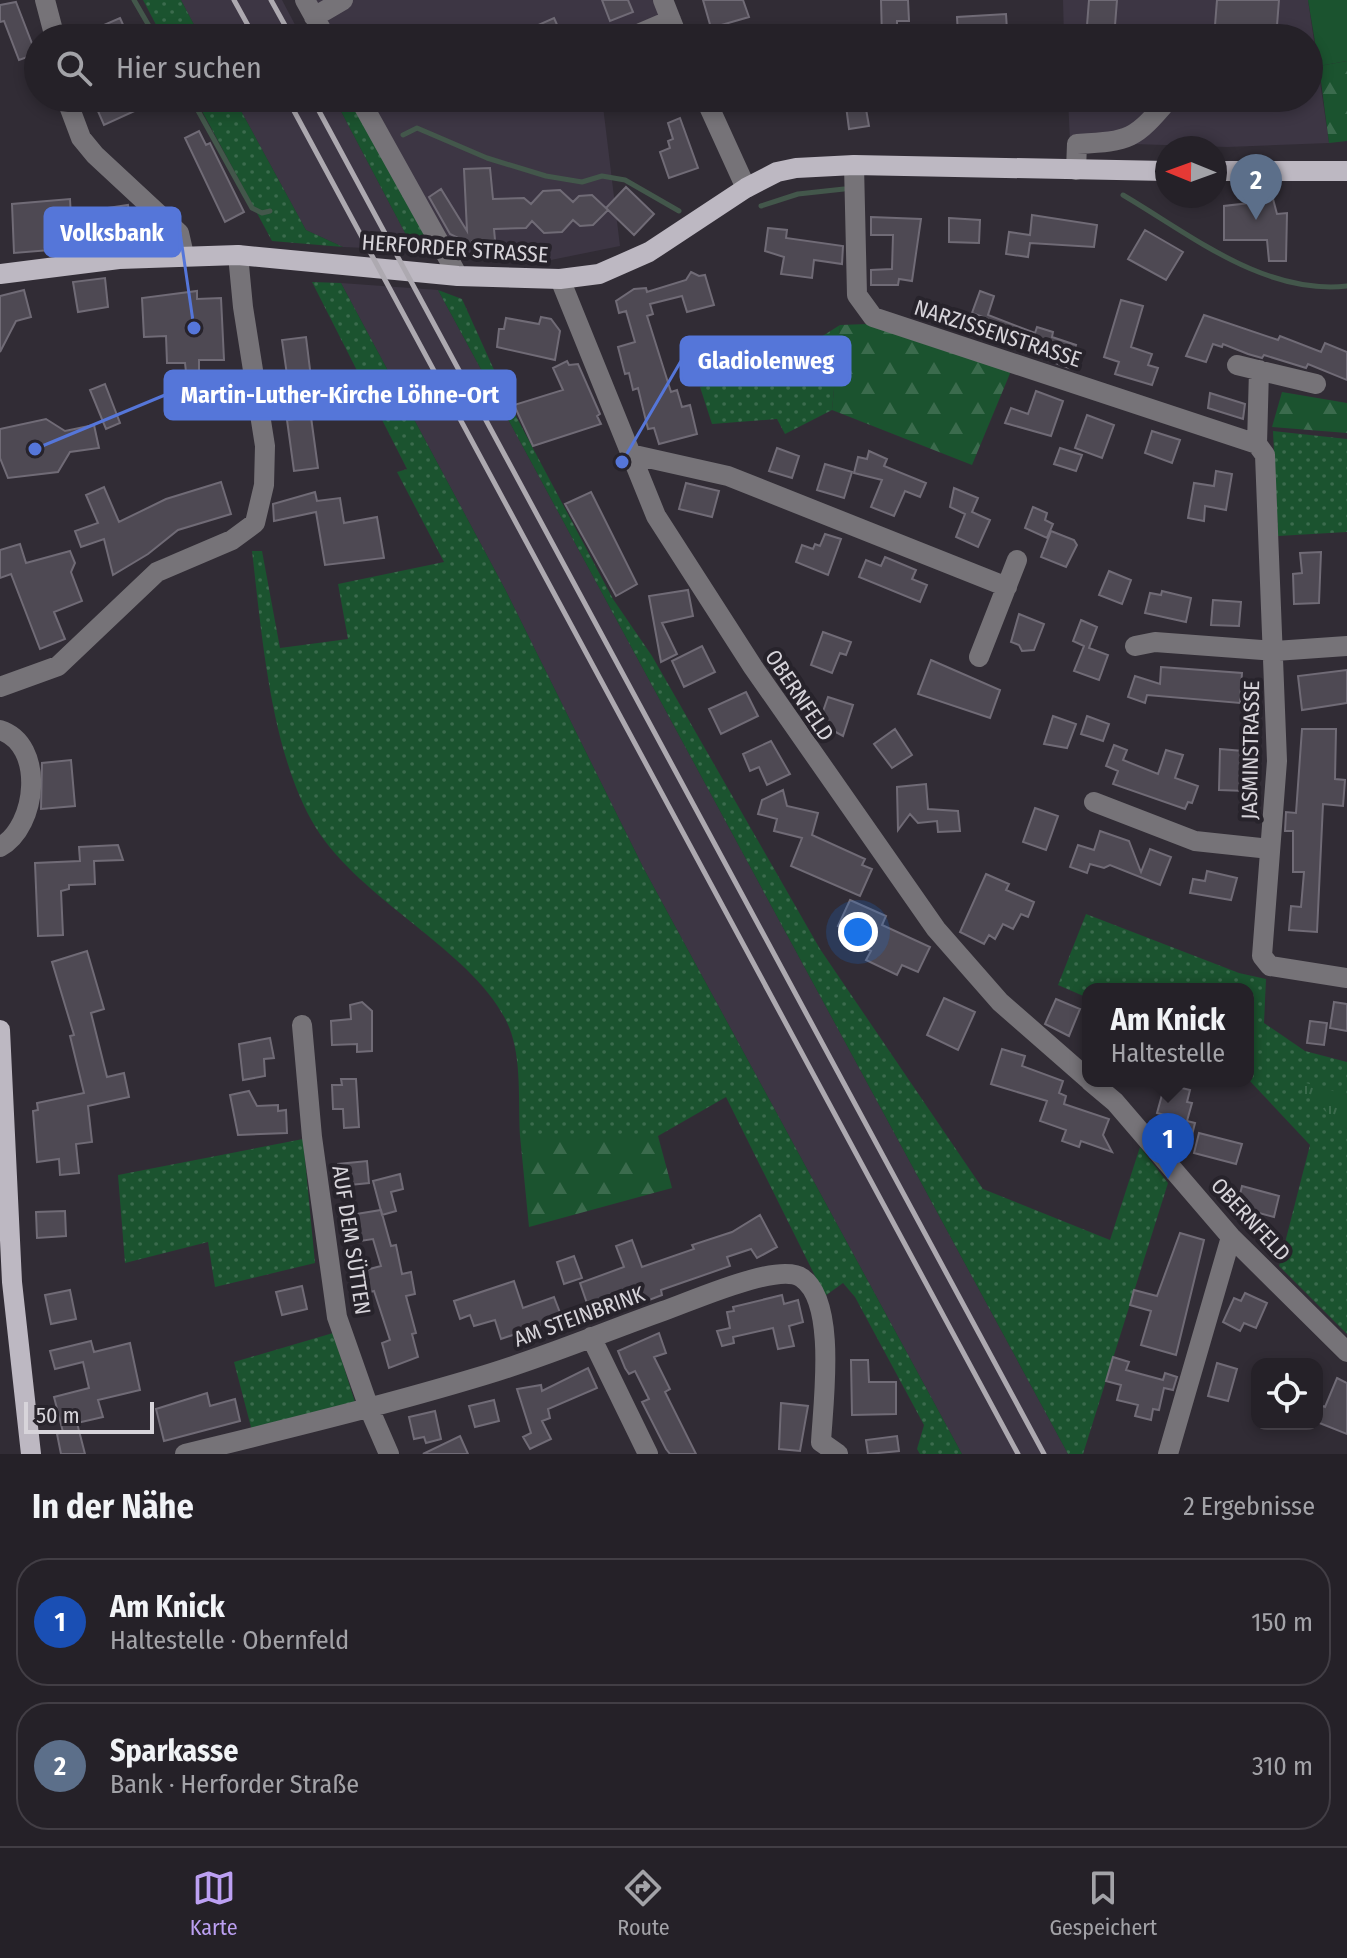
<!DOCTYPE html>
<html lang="de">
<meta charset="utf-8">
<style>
:root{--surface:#252128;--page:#312e34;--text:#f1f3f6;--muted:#a3a3a8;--line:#423e45;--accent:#bca0f2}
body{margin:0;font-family:"Fira Sans Condensed",sans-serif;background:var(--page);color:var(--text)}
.controls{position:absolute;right:24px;bottom:24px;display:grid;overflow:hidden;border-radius:16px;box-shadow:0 4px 12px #0003}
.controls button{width:72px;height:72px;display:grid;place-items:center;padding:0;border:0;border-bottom:2px solid var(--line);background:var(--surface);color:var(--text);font:40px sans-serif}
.compass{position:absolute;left:1155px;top:136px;width:72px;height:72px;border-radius:50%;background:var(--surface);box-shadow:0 4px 12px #0003;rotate:271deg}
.scale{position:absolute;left:24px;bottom:20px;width:130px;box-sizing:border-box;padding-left:8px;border:4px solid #d7d4da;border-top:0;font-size:22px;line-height:28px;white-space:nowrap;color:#d7d4da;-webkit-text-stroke:6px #27232b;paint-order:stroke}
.you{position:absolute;left:858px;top:932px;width:28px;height:28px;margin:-20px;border:6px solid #fff;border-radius:50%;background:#1a73e8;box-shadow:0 0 0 12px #1a73e833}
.badge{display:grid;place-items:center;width:52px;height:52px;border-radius:50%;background:var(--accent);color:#fff;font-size:26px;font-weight:700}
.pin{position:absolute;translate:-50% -66px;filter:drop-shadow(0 2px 4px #0008)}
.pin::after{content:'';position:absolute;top:42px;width:28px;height:24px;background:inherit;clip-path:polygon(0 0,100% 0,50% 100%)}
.popup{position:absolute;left:1082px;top:983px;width:172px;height:104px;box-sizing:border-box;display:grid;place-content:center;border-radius:16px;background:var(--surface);filter:drop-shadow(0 2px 6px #0005);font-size:26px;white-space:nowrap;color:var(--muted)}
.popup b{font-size:30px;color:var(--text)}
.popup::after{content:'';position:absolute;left:50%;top:100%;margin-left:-16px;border:16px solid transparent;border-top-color:var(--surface)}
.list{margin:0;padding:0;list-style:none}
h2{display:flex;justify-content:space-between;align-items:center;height:104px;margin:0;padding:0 32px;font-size:34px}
h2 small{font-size:26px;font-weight:400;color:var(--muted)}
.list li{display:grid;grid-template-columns:52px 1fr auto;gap:24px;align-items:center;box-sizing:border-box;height:128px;margin:0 16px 16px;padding:0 16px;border:2px solid var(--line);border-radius:32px}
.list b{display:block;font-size:30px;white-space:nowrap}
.list p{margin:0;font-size:26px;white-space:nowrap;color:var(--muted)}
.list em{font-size:26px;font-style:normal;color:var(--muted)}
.icon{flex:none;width:44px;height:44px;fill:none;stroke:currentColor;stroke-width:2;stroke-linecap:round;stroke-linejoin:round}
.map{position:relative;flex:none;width:1347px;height:1454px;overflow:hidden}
.search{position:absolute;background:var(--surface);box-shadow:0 4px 12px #0003;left:24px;right:24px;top:24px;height:88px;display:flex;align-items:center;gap:20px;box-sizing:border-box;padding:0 28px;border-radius:44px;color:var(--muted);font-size:30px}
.sheet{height:392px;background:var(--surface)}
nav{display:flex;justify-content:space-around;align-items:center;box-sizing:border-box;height:112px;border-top:2px solid var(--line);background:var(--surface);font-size:22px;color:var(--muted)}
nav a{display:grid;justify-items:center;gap:4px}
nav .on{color:var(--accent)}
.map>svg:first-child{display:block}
.built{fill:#3d3644}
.grass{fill:url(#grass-dots)}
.forest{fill:url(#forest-firs)}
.park{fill:url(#park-tufts)}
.pitch{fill:#1b532f}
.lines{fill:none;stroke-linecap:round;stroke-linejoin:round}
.stream{stroke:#43574b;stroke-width:5}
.building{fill:#4e4953;stroke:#706b76;stroke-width:2}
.minor{stroke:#767378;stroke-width:20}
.major{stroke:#bdb8c2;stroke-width:20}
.rail{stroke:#ada9b0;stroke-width:5}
.labels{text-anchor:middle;stroke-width:8;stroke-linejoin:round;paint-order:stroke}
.street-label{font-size:22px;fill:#d7d4da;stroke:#27232b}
.leader{fill:none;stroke:#5576d9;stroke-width:3}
.callout-dot{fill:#5576d9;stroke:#27232b;stroke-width:3}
.callout{fill:#5576d9;stroke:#5576d9;stroke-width:3}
.callout-label{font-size:24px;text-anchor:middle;font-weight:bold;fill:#fff}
</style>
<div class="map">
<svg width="1347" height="1454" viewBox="0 0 1347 1454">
<defs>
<pattern id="grass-dots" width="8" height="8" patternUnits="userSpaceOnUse" patternTransform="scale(2)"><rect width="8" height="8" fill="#1b532f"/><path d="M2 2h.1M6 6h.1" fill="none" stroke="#3b6b4d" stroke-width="1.8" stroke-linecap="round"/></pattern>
<pattern id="forest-firs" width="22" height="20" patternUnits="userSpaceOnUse" patternTransform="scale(2)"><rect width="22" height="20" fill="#1b532f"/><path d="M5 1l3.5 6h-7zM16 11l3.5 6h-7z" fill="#3b6b4d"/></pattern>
<pattern id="park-tufts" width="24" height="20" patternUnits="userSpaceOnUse" patternTransform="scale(2)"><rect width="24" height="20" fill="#1b532f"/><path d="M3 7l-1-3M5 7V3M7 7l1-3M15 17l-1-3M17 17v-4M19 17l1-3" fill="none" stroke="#3b6b4d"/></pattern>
</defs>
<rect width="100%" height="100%" fill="#312c35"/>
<path class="built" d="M181,0H282L302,38H201Z
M313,0H653L661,20L616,38H333Z
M1063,0H1308L1329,143L1227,147L1070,142L1068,98H1309V38H1064Z
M234,98H334L414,250L343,247L306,230Z
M366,98H602L620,246L551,260L452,255Z
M341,283L438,290L1068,1454H962L644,869L505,589Z"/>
<path class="grass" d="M143,0H181L201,38H163Z
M195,98H234L306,230L343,247L272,241Z
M334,98H350L434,250H414Z
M312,282L341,283L505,589L644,869L962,1454H920L917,1449L924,1425L855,1297L843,1283L825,1296L726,1097L658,1136H520C518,1102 522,1059 509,1027C479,954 363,903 316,828C271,755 262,636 252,551H262L280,648L348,639L338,584L444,562L397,472L407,469Z
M438,290L462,299L509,403L613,599L652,656L820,949L983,1189L1110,1240L1140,1147L1168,1183L1083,1454H1068Z
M840,325L832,410L785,434L777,419L712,424L700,387L765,372Z
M1273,431L1347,439V532L1278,536Z
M1086,914L1239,973L1266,979L1264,1023L1305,1051L1347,1062V1095L1340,1094L1329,1112L1347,1129V1334L1279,1266L1310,1145L1248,1079V989H1088V998L1058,985Z
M303,1139L315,1263L215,1287L208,1242L125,1263L118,1175Z
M333,1333L355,1402L252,1431L234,1362Z"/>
<path class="forest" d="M1347,61V141L1329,143L1319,66Z
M867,324L1011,371L972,465L832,410L840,325Z
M1282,392L1347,403V433L1272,427Z
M520,1136H658L672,1188L529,1227Z"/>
<path class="park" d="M1306,1083L1347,1095V1129L1301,1091Z"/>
<path class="pitch" d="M1308,0H1347V61L1319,66Z"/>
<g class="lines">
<path class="stream" d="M134,0L156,38
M191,98L252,208L262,213L270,211
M403,135L417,128L487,158L546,176L582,182L602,176L625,180L679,211
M1123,195C1191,235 1264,295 1347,286
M761,206L798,194L844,189"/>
</g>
<path class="building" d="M602,0H628L633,12L610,21Z
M703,0H743L749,17L711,28Z
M881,0H908L909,21H897V38H882Z
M1089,0H1117L1114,38H1086Z
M1217,0H1279L1276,38H1214Z
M16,2L36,54L19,60L4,21L0,22V5Z
M1006,14L1007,30L958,34L957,17Z
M120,18L129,38H74Z
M554,18L563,38H509Z
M103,98H163L104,125L94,102Z
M845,98H864L869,126L849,129Z
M680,118L698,168L669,178L660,152L670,148L668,141L673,139L668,123Z
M199,131L206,145L210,143L244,212L225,222L185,138Z
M490,168L493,199L524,198L531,204L543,191L560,190L573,202L579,196L592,195L608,210L593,225L580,226L573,220L562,232L544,233L532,221L526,228L494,229L495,240L473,241L478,248L450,234L429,197L441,189L467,231L464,169Z
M626,187L654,214L634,235L606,208Z
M70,199L71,218L108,214L107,208L128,205L129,213L137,212L140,234L131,236L132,241L100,246L14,253L12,204Z
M1258,199H1273L1277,214L1287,213L1286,261H1269L1267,240H1224V206L1258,202Z
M1032,215L1097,225L1094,247L1030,243L1028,257L1006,254L1009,232L1030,235Z
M871,217L921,219L912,281L899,279L898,285H871V270L892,269L893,235H871Z
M949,218L980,220L979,243L949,242Z
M768,228L787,230L786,238L843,246L842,264L814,260L812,278L781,274L784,257L765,251Z
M1145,230L1183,252L1166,280L1128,259Z
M691,272L699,276L705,275L714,305L687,312L682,296L650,304L653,314L647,316L671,392L677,390L682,407L690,405L697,434L659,444L654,428L648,429L638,388L633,390L629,373L625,374L618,347L635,342L626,311L619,313L616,301L634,289L646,288L647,292L686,280Z
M105,278L108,307L78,312L73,282Z
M24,290L31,317L16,321L0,352V296Z
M197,291V299L221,298L224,360H199V371L186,372L185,363H167L166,336L144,337L142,298Z
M980,291L994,296L988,315L1035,333L1037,327L1053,332L1052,337L1076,345L1069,368L1044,359L1046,354L980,336L986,318L972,313Z
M1121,300L1143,306L1131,347L1152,354L1148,365L1158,368L1152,385L1115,374L1119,362L1104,357Z
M1204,315L1278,340L1280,336L1321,352L1325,343L1347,352V380L1308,364L1306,368L1264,355L1262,358L1248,354L1223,344L1222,347L1213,344L1206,362L1186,356Z
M541,317L551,319L560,331L555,360L497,347L499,329H504L506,318L539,324Z
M306,337L312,386L289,389L282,340Z
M567,361L569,365L578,364L600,414L597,416L601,424L533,446L514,405L563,390L553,368Z
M105,384L120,423L106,429L90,390Z
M1036,391L1063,401L1051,436L1005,423L1011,408L1028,414Z
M1210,393L1245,404L1243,419L1208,408Z
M1087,415L1114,425L1102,458L1075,448Z
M311,417L318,468L294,471L287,420Z
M46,419L65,431L94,425L99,448L70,452L58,472L8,478L0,458V429Z
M1152,431L1180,440L1172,463L1145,453Z
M777,448L799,456L792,478L769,471Z
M1060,448L1082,455L1076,471L1054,464Z
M869,451L887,459L884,466L926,483L920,497L905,491L894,516L871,507L882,480L854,473L858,457L867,459Z
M825,464L852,472L844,498L817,490Z
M1216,471L1232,474L1226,510L1205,506L1204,521L1188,518L1194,483L1214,486Z
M221,482L231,514L178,530L148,554L113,575L104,539L81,547L75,531L98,523L86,495L104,487L119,522L166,499Z
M686,483L719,491L712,517L679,509Z
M954,488L978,498L972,512L990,520L978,547L956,537L965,514L950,507Z
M315,492L317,501L340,498L344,523L377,517L384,558L325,565L316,512L274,521L273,504Z
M591,492L637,584L616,596L565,504Z
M1033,507L1047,513L1045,520L1053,524L1047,538L1025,528Z
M1051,531L1074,540L1077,545L1066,567L1041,557Z
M825,534L841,539L828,575L796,562L802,545L813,549L815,544L820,546Z
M20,544L26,563L70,551L75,563L71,572L82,601L54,612L65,639L40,649L11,574L0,578V550Z
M1321,552L1319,603L1294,604L1293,574L1302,573L1300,553Z
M885,557L916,570L912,579L927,585L920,602L859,577L866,560L881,566Z
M1109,571L1131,580L1122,604L1099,595Z
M688,590L693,616L662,623L677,654L661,662L649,596Z
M1162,591L1191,598L1186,622L1145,613L1150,593L1161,595Z
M1213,600L1241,602L1239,626L1211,625Z
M1019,614L1044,624L1034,650L1022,651L1019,645L1011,642Z
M1081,620L1097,627L1089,648L1108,655L1099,680L1074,671L1084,646L1073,641Z
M823,632L851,642L846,655L840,653L832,673L811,665Z
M702,646L715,672L684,687L672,661Z
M931,660L1000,690L990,718L918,694Z
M1161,667L1242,673L1240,703L1147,695L1145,703L1128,697L1135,676L1160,684Z
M1347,670V703L1302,710L1298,676Z
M746,692L758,716L721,734L709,709Z
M828,697L853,705L843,736L819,723Z
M1053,716L1076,724L1067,748L1044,744Z
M1087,716L1109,724L1103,741L1081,734Z
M895,729L912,755L892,768L874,744Z
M1302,729H1336L1335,779L1345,780L1343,806L1323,804L1317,932L1289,930L1291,906L1301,907L1304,872H1293V831H1285L1286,812L1296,813Z
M771,741L790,774L767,785L759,767L750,771L743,754Z
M1114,745L1127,750L1123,760L1158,774L1166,750L1183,755L1175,778L1198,786L1192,803L1188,802L1185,809L1113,784L1118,771L1106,766Z
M1220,749L1243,751L1246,791L1219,790Z
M71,760L75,806L41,809L42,763Z
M926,784L928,809L958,811L960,831L938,832L937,821L918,823L910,814L898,830L897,787Z
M783,790L787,806L818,813L812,835L865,859L862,865L872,869L860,896L791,866L802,838L774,831L777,819L758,814L762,800Z
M1035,808L1058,816L1046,850L1023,842Z
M1100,831L1129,841L1141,872L1150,849L1171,857L1160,885L1110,865L1104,868L1090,864L1087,873L1070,867L1078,845L1094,850Z
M118,845L123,860L94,861L95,884L69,885V889L61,891L63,935L38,936L35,863L80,861L79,847Z
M1207,871L1237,878L1231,900L1190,893L1193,879L1205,881Z
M986,874L1009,884L1006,890L1034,902L1028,917L1021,914L1013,929L1003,924L995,939L989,935L984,944L960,932Z
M850,900L886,916L882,925L930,947L918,972L902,965L897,975L866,960L871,951L847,941L843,928L838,926Z
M87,951L104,1009L91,1013L107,1077L124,1073L129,1097L88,1106L92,1142L76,1144L79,1173L60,1175L59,1159L37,1162L33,1111L38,1110L37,1103L84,1093L70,1036L74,1035L52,962Z
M944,998L975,1012L958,1050L927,1035Z
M1056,999L1080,1009L1069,1036L1045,1024Z
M362,1002L372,1011V1051L357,1052V1044L332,1045L331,1021L351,1019L350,1005Z
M1334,1002L1347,1004V1031L1330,1028Z
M1310,1021L1327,1023L1324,1045L1307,1043Z
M270,1038L274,1058L264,1059L265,1076L243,1080L239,1044Z
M1002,1049L1025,1056L1022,1066L1063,1081L1059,1093L1066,1096L1064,1104L1109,1119L1103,1135L1112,1152L1081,1141L1079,1147L1062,1141L1066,1130L1040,1121L1047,1101L991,1084Z
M341,1079H356L359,1127L344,1128L343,1109H333L332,1085H342Z
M1165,1084L1190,1090L1187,1102L1192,1103L1187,1121L1195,1123L1191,1139L1175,1135L1179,1119L1184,1120L1157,1113Z
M249,1091L257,1106L278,1105V1111L286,1110L287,1133L238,1135L230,1095Z
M1199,1133L1242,1144L1236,1164L1194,1153Z
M367,1161L369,1183L340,1186L338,1164Z
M400,1174L403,1189L391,1192L396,1211L382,1215L373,1181Z
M1242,1186L1279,1196L1274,1217L1237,1207Z
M381,1210L391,1246L396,1245L402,1274L411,1272L415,1294L406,1296L416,1333L412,1334L418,1357L389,1368L382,1343L390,1340L374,1291L363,1294L358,1272L381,1266L373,1239L346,1243L343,1221L351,1220L350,1215Z
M65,1211L66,1236L37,1238L36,1212Z
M760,1215L777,1247L757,1258L751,1249L727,1257L730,1266L661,1290L662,1295L644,1302L642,1297L591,1315L580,1283L624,1267L616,1246L632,1240L642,1267L694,1249L692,1245L732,1232Z
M1180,1233L1204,1240L1176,1355L1141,1345L1151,1311L1130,1305L1134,1290L1157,1296Z
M574,1256L582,1278L564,1284L557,1262Z
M514,1281L523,1308L554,1297L562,1318L501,1339L495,1320L474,1326L470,1315L460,1319L454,1301Z
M302,1286L307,1309L282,1315L276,1292Z
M70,1290L76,1319L51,1324L45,1295Z
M1245,1293L1267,1303L1256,1328L1244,1323L1240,1331L1223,1322L1234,1298L1241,1301Z
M782,1295L784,1304L798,1300L803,1322L789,1326L794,1346L778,1349L773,1328L733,1337L734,1343L722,1346L717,1331L730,1328L727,1312L734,1311L733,1307Z
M659,1333L666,1353L654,1357L670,1389L665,1392L696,1454H670L666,1449L642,1402L649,1399L635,1371L629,1374L625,1368L618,1351Z
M91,1341L94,1352L130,1343L140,1390L98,1400L103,1417L77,1423L85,1454H61L57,1434L63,1432L54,1397L89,1388L83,1362L55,1369L50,1351Z
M1113,1357L1129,1362L1126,1370L1163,1380L1165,1373L1177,1377L1173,1390L1164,1388L1159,1410L1153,1409L1151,1420L1135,1416L1138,1405L1117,1400L1121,1385L1106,1381Z
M851,1360H868L869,1382H896V1414L852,1415Z
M1217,1363L1237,1369L1228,1401L1208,1396Z
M588,1368L597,1388L548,1409L550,1418L542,1421L551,1439L530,1449L523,1437L531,1433L517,1389L541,1385L542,1391Z
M1337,1378L1347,1383V1434L1317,1422V1404L1325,1407Z
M207,1393L210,1406L235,1399L240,1421L164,1441L156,1409Z
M494,1400L499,1421L475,1427L469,1406Z
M781,1403L808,1406L800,1451L779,1449Z
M435,1411L441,1439L426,1443L424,1437L414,1439L409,1417Z
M460,1436L468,1454H423Z
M897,1436L899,1451L868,1454L866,1440Z"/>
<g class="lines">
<path class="minor" d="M45,0L55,38
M305,0L326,38
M663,0L678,38
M314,17L343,0
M629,38L671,20
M66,98L81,138L95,155L179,233L184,255
M359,98L458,276
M705,98L746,188
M854,165L857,295L873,317L1257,444L1265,455L1277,761L1262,956L1270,966L1347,978
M1076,170L1077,144C1131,141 1134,140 1169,99
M560,279L656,516L753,667L936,929L1000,1002L1088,1079
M1237,365L1316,384
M1257,444L1259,370
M630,454L728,476L1007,587
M1135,646L1155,642L1275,651L1347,646
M979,657L1017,560
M0,687L58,666L157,572L232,540L255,523L264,485L265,446L243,307L238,255
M0,730C45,744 38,826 0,847
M1094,802L1195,841L1270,849
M302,1025L312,1137L337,1317L369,1408L389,1454
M1090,1081L1115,1102L1231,1237L1347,1352
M591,1337L648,1454
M185,1454C286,1429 386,1405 485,1375C545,1357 604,1332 663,1311C690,1302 779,1261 802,1278C837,1302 823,1403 821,1442L838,1454
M1168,1454L1231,1237"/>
<path class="major" d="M1215,171H1347
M0,274L119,259L238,255L458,276L560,279L599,274L649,252L746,188L777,172L796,168L854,165L1167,171
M0,1030L12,1282L31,1454"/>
<path class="rail" d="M234,0L255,38
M271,0L292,38
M287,98L1018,1454
M312,98L1044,1454"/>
</g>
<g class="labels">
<g class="street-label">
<text transform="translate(455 248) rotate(4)" y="8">HERFORDER STRASSE</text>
<text transform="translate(998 333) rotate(18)" y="8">NARZISSENSTRASSE</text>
<text transform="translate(800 695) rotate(56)" y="8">OBERNFELD</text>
<text transform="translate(1250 750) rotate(-89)" y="8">JASMINSTRASSE</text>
<text transform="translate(1251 1219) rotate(47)" y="8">OBERNFELD</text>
<text transform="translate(352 1240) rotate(81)" y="8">AUF DEM SÜTTEN</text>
<text transform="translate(579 1316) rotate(-20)" y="8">AM STEINBRINK</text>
</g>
</g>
<path class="leader" d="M194 328L180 232M622 462L681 361M35 449L165 395"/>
<g class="callout-dot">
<circle cx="194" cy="328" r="8"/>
<circle cx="622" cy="462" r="8"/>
<circle cx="35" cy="449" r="8"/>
</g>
<g class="callout">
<rect x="45" y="208" width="135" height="48" rx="8"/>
<rect x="681" y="337" width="169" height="48" rx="8"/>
<rect x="165" y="371" width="350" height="48" rx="8"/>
</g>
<g class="callout-label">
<text x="112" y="241">Volksbank</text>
<text x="766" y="369">Gladiolenweg</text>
<text x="340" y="403">Martin-Luther-Kirche Löhne-Ort</text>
</g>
</svg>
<div class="controls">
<button><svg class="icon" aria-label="locate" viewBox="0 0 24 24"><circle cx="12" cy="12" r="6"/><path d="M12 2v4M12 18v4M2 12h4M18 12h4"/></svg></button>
</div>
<svg class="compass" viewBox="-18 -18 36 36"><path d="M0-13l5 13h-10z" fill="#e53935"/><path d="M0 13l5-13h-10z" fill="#a3a3a8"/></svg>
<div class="scale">50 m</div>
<div class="you"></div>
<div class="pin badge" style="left:1168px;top:1179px;background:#1a4fb4">1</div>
<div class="popup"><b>Am Knick</b>Haltestelle</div>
<div class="pin badge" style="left:1256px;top:220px;background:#5c6f8a">2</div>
<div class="search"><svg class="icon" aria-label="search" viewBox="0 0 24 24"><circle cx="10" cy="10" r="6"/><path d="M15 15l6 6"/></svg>Hier suchen</div>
</div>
<section class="sheet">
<h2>In der Nähe<small>2 Ergebnisse</small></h2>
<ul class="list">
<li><span class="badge" style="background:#1a4fb4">1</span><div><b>Am Knick</b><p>Haltestelle · Obernfeld</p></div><em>150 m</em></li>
<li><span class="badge" style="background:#5c6f8a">2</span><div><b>Sparkasse</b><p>Bank · Herforder Straße</p></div><em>310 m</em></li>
</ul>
</section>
<nav>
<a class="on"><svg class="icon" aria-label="map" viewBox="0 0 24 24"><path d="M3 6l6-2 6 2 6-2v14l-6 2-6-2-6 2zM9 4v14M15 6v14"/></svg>Karte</a>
<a><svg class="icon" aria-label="directions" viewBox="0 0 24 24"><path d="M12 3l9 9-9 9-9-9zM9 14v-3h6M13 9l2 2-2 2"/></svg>Route</a>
<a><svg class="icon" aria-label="saved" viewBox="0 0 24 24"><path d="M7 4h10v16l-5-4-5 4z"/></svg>Gespeichert</a>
</nav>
